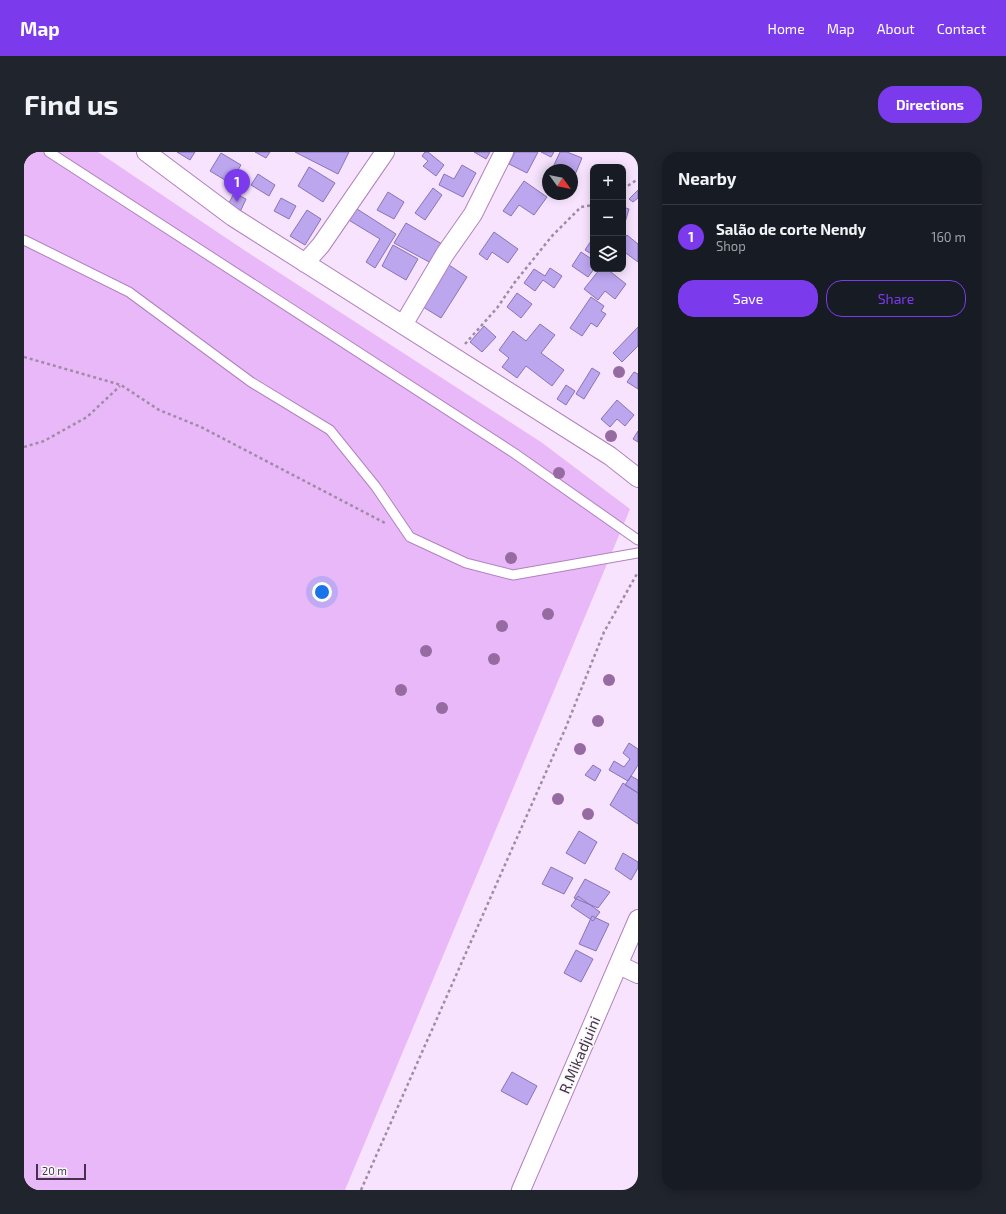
<!DOCTYPE html>
<meta charset="utf-8">
<style>
:root{--surface:#171b24;--page:#20242c;--text:#f1f3f6;--muted:#9ea1a6;--line:#363941;--accent:#7c3aed}
body{margin:0;font-family:"Exo 2",sans-serif;background:var(--page);color:var(--text)}
.controls{position:absolute;right:12px;top:12px;display:grid;overflow:hidden;border-radius:8px;box-shadow:0 2px 10px #0003}
.controls button{width:36px;height:36px;display:grid;place-items:center;padding:0;border:0;border-bottom:1px solid var(--line);background:var(--surface);color:var(--text);font:20px sans-serif}
.compass{position:absolute;left:518px;top:12px;width:36px;height:36px;border-radius:50%;background:var(--surface);box-shadow:0 2px 10px #0003;rotate:123deg}
.scale{position:absolute;left:12px;bottom:10px;width:50px;box-sizing:border-box;padding-left:4px;border:2px solid #45314b;border-top:0;font-size:11px;line-height:14px;white-space:nowrap;color:#45314b;-webkit-text-stroke:3px #f8f8f8;paint-order:stroke}
.you{position:absolute;left:298px;top:440px;width:14px;height:14px;margin:-10px;border:3px solid #fff;border-radius:50%;background:#1a73e8;box-shadow:0 0 0 6px #1a73e833}
.badge{display:grid;place-items:center;width:26px;height:26px;border-radius:50%;background:var(--accent);color:#fff;font-size:13px;font-weight:700}
.pin{position:absolute;translate:-50% -33px;filter:drop-shadow(0 1px 2px #0008)}
.pin::after{content:'';position:absolute;top:21px;width:14px;height:12px;background:inherit;clip-path:polygon(0 0,100% 0,50% 100%)}
.list{margin:0;padding:0;list-style:none}
h2{display:flex;justify-content:space-between;align-items:center;height:52px;margin:0;padding:0 16px;font-size:17px}
h2 small{font-size:13px;font-weight:400;color:var(--muted)}
.list li{display:grid;grid-template-columns:26px 1fr auto;gap:12px;align-items:center;box-sizing:border-box;height:64px;padding:0 16px;border-top:1px solid var(--line)}
.list b{display:block;font-size:15px;white-space:nowrap}
.list p{margin:0;font-size:13px;white-space:nowrap;color:var(--muted)}
.list em{font-size:13px;font-style:normal;color:var(--muted)}
.actions{display:flex;gap:8px;padding:12px 16px}
.actions a{flex:1;padding:9px 0;border:1px solid var(--accent);border-radius:16px;text-align:center;font-size:14px;color:var(--accent)}
.actions .main{background:var(--accent);color:#fff}
.icon{flex:none;width:22px;height:22px;fill:none;stroke:currentColor;stroke-width:2;stroke-linecap:round;stroke-linejoin:round}
.map{position:relative;flex:none;width:614px;height:1038px;overflow:hidden;border-radius:16px}
header{display:flex;align-items:center;gap:24px;box-sizing:border-box;height:56px;padding:0 20px;background:var(--accent);color:#fff}
header strong{font-size:19px}
nav{display:flex;gap:22px;margin-inline-start:auto;font-size:14px}
.intro{display:flex;align-items:center;justify-content:space-between;box-sizing:border-box;height:96px;padding:0 24px}
h1{margin:0;font-size:28px}
.button{padding:10px 18px;border-radius:16px;background:var(--accent);color:#fff;font-size:14px;font-weight:700}
main{display:flex;gap:24px;padding:0 24px}
aside{flex:1;background:var(--surface);border-radius:16px;box-shadow:0 2px 10px #0003}
.map>svg:first-child{display:block}
.green{fill:#e9b8f8}
.building{fill:#bca6ee;stroke:#8973b7}
.lines{fill:none;stroke-linecap:round;stroke-linejoin:round}
.lane-casing{stroke:#b181bf;stroke-width:11}
.street-casing{stroke:#b181bf;stroke-width:20}
.path{stroke:#9f8ba5;stroke-width:2.5;stroke-dasharray:3 3;stroke-linecap:butt}
.lane{stroke:#fff;stroke-width:9}
.street{stroke:#fff;stroke-width:18}
.tree{fill:#966ba2}
.labels{text-anchor:middle;stroke-width:3;stroke-linejoin:round;paint-order:stroke}
.street-label{font-size:15px;fill:#45314b;stroke:#f8f8f8}
</style>
<header>
<strong>Map</strong>
<nav><a>Home</a><a>Map</a><a>About</a><a>Contact</a></nav>
</header>
<div class="intro"><h1>Find us</h1><a class="button">Directions</a></div>
<main>
<div class="map">
<svg width="614" height="1038" viewBox="0 0 614 1038">
<rect width="100%" height="100%" fill="#f7e3fd"/>
<path class="green" d="M0,0H74L220,98L517,290L606,357L321,1038H0Z"/>
<path class="building" d="M153,0H171L166,8Z
M231,0H246L242,6Z
M271,0H325L314,22Z
M401,0H404L420,13L412,24L399,14L404,9L398,4Z
M450,0H466L462,7Z
M491,0H514L503,21L485,12Z
M517,0H530L527,5Z
M536,0H543L558,6L548,30V18H540L530,13Z
M197,1L217,13L206,31L186,19Z
M438,13L452,21L439,45L415,33L420,22L430,27Z
M285,15L311,31L299,50L274,34Z
M234,22L251,33L245,44L227,33Z
M500,29L523,45L510,63L495,53L487,64L479,59Z
M409,36L418,43L401,68L391,61Z
M614,38V46L609,50L605,47Z
M364,40L380,50L370,67L353,58Z
M210,41L222,47L216,60L204,53Z
M257,46L272,54L265,67L250,59Z
M330,55L372,82L351,116L342,110L356,87L323,67Z
M599,55L605,57L599,77Z
M283,58L297,67L281,93L266,84Z
M382,71L418,92L407,111L370,91Z
M470,80L494,97L484,111L468,100L463,108L455,102Z
M603,83L614,92V110L599,99V88Z
M567,89L569,90V103L561,98Z
M369,93L394,107L382,128L358,114Z
M557,100L569,108L570,117L564,125L548,114Z
M422,111L443,125L417,166L396,153Z
M526,116L538,124L530,136L519,128L511,139L500,131L510,117L521,124Z
M576,117H583L602,132L591,147L581,139L574,148L560,137Z
M493,141L508,152L497,166L483,155Z
M567,145L580,154L577,159L582,162L573,175L567,171L558,184L546,176Z
M516,172L531,183L517,201L540,218L528,234L502,214L493,226L478,215L485,206L475,198L489,179L502,189Z
M460,174L472,185L458,200L446,190Z
M614,175V194L598,210L589,201Z
M568,216L576,221L560,247L552,242Z
M610,220L614,222V237L603,230Z
M542,233L551,239L542,253L533,247Z
M593,248L610,263L601,274L593,267L586,275L577,267Z
M614,279V290L609,287Z
M605,591L614,597V613L604,629L585,618L590,609L600,615L606,607L599,601Z
M569,613L577,618L571,629L561,623Z
M607,624L614,628V641L601,633Z
M599,631L614,641V672L586,653Z
M555,679L573,690L561,712L542,701Z
M599,701L614,710V716L607,728L591,717Z
M527,715L549,726L540,742L518,732Z
M561,727L586,740L574,756L550,746Z
M554,744L576,760L569,769L547,754Z
M568,764L585,772L572,799L555,792Z
M552,798L569,807L557,830L540,821Z
M488,920L513,934L503,953L477,939Z"/>
<g class="lines">
<defs>
<path id="lane" d="M25,0L490,301L614,388
M0,88L105,140L227,230L306,278L352,335L386,385L442,411L489,423L614,401"/>
<path id="street" d="M122,0L209,65L586,304L614,326
M281,111L297,93L361,0
M379,173L421,102L449,62L480,0
M595,813L614,822
M497,1038L614,767"/>
</defs>
<use href="#lane" class="lane-casing"/>
<use href="#street" class="street-casing"/>
<path class="path" d="M599,37L614,27
M441,192L473,156L491,130L528,84L557,55L569,53
M0,205L97,233L135,258L177,275L361,371
M0,295L20,289L63,265L96,234
M337,1038L542,575L580,480L614,420"/>
<use href="#lane" class="lane"/>
<use href="#street" class="street"/>
</g>
<g class="tree">
<circle cx="595" cy="220" r="6"/>
<circle cx="587" cy="284" r="6"/>
<circle cx="535" cy="321" r="6"/>
<circle cx="487" cy="406" r="6"/>
<circle cx="524" cy="462" r="6"/>
<circle cx="478" cy="474" r="6"/>
<circle cx="402" cy="499" r="6"/>
<circle cx="470" cy="507" r="6"/>
<circle cx="585" cy="528" r="6"/>
<circle cx="377" cy="538" r="6"/>
<circle cx="418" cy="556" r="6"/>
<circle cx="574" cy="569" r="6"/>
<circle cx="556" cy="597" r="6"/>
<circle cx="534" cy="647" r="6"/>
<circle cx="564" cy="662" r="6"/>
</g>
<g class="labels">
<g class="street-label">
<text transform="translate(556 903) rotate(-67)" y="5">R.Mikadjuini</text>
</g>
</g>
</svg>
<div class="controls">
<button>+</button>
<button>−</button>
<button><svg class="icon" aria-label="layers" viewBox="0 0 24 24"><path d="M12 4l9 5-9 5-9-5zM3 14l9 5 9-5"/></svg></button>
</div>
<svg class="compass" viewBox="-18 -18 36 36"><path d="M0-13l5 13h-10z" fill="#e53935"/><path d="M0 13l5-13h-10z" fill="#9ea1a6"/></svg>
<div class="scale">20 m</div>
<div class="you"></div>
<div class="pin badge" style="left:213px;top:50px">1</div>
</div>
<aside>
<h2>Nearby<small></small></h2>
<ul class="list">
<li><span class="badge">1</span><div><b>Salão de corte Nendy</b><p>Shop</p></div><em>160 m</em></li>
</ul>
<div class="actions"><a class="main">Save</a><a>Share</a></div>
</aside>
</main>
